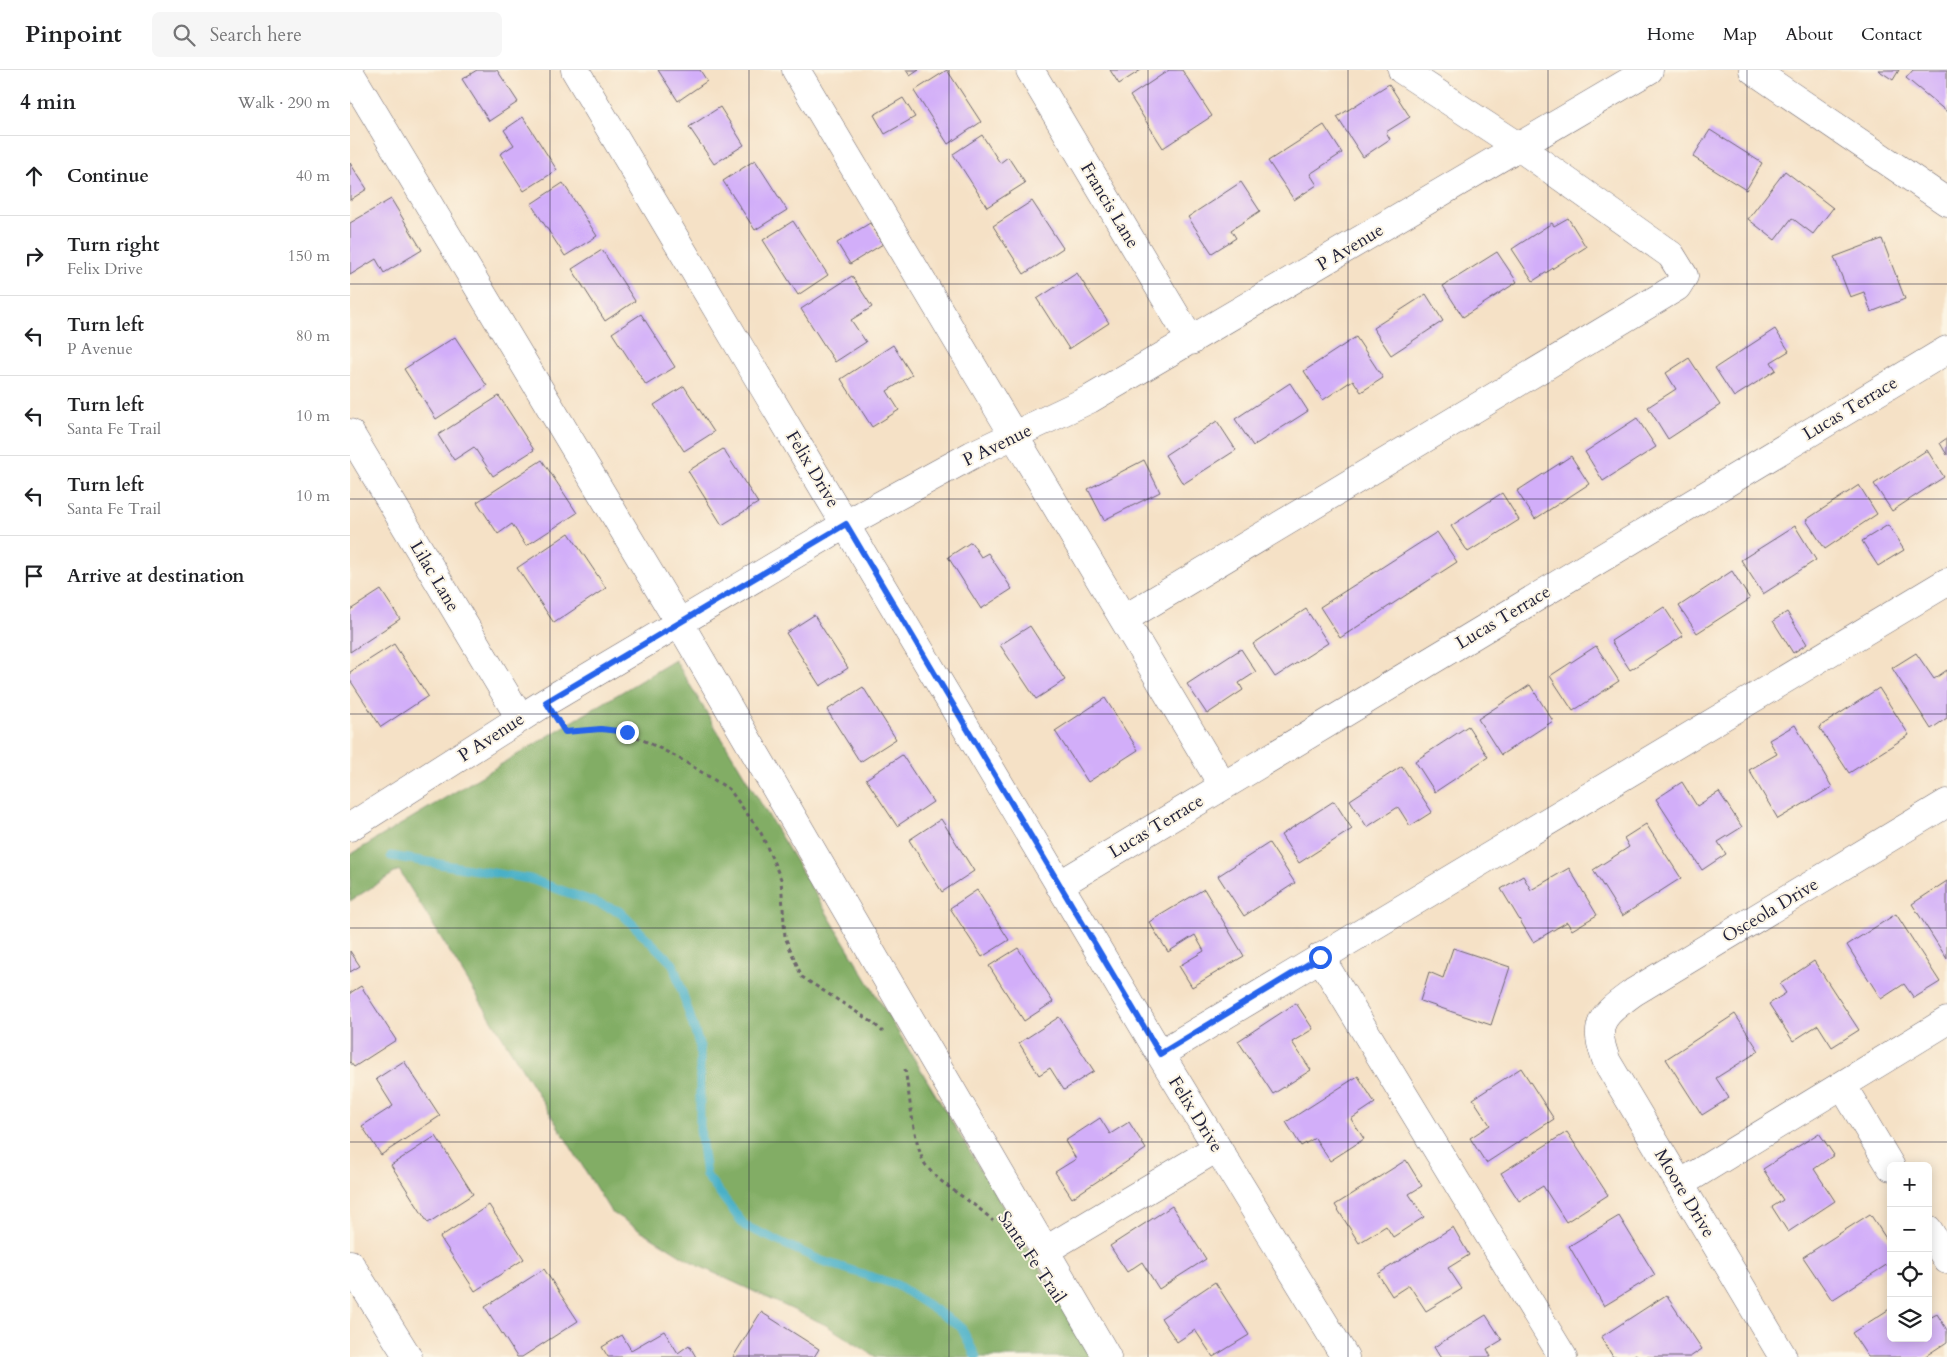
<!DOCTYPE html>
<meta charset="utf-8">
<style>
:root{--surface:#fff;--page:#f6f6f6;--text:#202124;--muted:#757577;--line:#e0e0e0}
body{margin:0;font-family:Cardo,serif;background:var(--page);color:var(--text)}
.controls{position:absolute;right:15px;bottom:15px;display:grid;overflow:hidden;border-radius:8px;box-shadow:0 2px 12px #0003}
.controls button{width:45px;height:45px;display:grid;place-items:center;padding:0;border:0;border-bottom:1px solid var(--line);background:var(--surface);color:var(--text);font:25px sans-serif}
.stop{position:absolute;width:15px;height:15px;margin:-11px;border:4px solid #2563eb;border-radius:50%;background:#fff}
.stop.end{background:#2563eb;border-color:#fff;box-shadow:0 1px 5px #0008}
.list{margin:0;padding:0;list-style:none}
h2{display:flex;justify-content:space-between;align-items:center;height:65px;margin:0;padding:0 20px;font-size:21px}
h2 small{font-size:16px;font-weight:400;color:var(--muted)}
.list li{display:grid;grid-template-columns:32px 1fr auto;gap:15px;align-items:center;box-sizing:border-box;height:80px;padding:0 20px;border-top:1px solid var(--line)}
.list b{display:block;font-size:19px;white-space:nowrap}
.list p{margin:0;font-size:16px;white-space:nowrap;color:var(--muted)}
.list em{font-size:16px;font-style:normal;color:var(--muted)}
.icon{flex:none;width:28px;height:28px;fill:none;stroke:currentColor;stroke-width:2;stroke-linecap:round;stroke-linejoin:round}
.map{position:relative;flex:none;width:1597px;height:1287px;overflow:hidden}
header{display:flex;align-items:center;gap:30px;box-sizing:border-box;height:70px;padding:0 25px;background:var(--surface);border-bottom:1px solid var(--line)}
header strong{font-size:24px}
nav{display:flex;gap:28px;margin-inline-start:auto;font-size:18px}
.search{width:350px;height:45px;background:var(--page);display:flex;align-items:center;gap:12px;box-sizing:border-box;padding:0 18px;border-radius:8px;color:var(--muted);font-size:19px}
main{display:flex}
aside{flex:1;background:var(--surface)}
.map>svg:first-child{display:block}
.forest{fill:#82ad65;stroke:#526850}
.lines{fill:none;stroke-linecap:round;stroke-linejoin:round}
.stream{stroke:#48b0c7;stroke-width:9}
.building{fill:#d2aef9}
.minor-casing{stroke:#6c656c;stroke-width:29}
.path{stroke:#6c656c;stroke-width:3;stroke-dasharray:4 4;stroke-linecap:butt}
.minor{stroke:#fff;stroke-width:28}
.route{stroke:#2563eb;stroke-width:6}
.grid{fill:none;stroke:#22223b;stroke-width:1;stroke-opacity:0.55}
.labels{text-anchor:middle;stroke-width:4;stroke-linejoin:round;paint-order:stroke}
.street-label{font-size:18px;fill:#22223b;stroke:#fcf5e5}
</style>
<header>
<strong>Pinpoint</strong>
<div class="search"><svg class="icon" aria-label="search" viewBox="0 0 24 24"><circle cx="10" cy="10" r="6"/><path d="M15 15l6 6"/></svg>Search here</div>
<nav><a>Home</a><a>Map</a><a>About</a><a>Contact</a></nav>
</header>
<main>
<aside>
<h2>4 min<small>Walk · 290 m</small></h2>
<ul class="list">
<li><svg class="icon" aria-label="ahead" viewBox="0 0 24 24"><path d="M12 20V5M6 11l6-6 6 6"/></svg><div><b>Continue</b></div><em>40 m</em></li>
<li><svg class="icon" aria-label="right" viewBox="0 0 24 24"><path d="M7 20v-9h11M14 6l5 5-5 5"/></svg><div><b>Turn right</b><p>Felix Drive</p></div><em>150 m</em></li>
<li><svg class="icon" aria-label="left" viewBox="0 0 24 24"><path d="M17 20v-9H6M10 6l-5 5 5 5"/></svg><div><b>Turn left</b><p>P Avenue</p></div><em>80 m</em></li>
<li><svg class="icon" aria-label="left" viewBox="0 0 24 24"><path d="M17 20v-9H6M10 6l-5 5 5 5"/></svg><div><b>Turn left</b><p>Santa Fe Trail</p></div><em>10 m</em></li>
<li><svg class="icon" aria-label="left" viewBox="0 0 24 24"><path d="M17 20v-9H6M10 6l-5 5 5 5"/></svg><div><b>Turn left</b><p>Santa Fe Trail</p></div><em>10 m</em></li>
<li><svg class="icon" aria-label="arrive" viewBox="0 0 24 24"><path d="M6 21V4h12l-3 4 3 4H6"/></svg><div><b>Arrive at destination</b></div></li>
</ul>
</aside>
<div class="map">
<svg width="1597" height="1287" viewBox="0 0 1597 1287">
<rect width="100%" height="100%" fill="#fcf5e5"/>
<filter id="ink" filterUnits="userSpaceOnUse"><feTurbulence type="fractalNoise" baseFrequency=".02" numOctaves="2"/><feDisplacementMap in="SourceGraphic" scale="10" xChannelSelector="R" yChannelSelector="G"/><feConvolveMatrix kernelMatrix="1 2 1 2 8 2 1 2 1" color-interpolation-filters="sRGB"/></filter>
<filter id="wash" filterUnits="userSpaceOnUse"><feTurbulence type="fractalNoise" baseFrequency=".0096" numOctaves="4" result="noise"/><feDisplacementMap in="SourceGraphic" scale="20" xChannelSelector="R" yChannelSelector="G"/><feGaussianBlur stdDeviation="1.12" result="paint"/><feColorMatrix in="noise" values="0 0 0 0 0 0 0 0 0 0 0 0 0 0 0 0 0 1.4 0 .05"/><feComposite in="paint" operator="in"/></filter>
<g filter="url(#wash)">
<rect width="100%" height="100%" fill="#f5e1c6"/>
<path class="forest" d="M325,590L743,1287H526L476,1255L347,1195L261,1142L49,800L0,831V785Z"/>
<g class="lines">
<path class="stream" d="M41,786L180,809L269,841L323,894L350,977V1060L356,1105L395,1156L472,1191L547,1215L611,1257L626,1287"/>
</g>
<g id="blocks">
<path class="building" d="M127,0H147L168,32L139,51L112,9Z
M308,0H350L357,11L328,31Z
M556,0H569L560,6Z
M597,0L631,52L598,74L564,21Z
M760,0H791L769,14Z
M819,0H832L862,46L813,78L780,26Z
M1528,0H1549L1543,10Z
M1563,0H1597V42L1556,8Z
M1039,14L1060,47L1036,62L1040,69L1013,87L987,47Z
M553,28L565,47L535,64L524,45Z
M370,37L394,75L364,94L339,57Z
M173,47L207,100L174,121L150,84L164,75L154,60Z
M974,55L992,83L960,104L967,115L944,130L918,91Z
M1360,60L1412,93L1396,120L1343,87Z
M632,65L650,93L658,87L675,113L637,137L603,84Z
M405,90L437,140L405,160L373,111Z
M0,93L17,119L0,130Z
M1435,101L1483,138L1463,164L1442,148L1425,170L1398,149Z
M891,112L910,141L881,160L886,168L862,183L838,147Z
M213,113L247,166L215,186L181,134Z
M41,129L72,180L34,203L26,189L0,205V153Z
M682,131L713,178L674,204L643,156Z
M1218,148L1236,177L1183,211L1162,179L1202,153L1204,156Z
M443,151L478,205L448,225L413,170Z
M520,153L533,174L500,194L487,173Z
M1532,169L1555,229L1521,242L1514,222L1500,227L1484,187Z
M252,180L285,231L255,251L222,199Z
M1147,182L1167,212L1113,247L1093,216Z
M727,203L759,253L719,279L687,229Z
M502,206L522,237L501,250L516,272L485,292L451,239Z
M1076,224L1093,251L1041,285L1023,258Z
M291,244L325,297L296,315L262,263Z
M1425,259L1439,281L1421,292L1426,300L1384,327L1365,298Z
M105,267L137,316L86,349L54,299Z
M1006,267L1033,308L1011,322L1003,310L973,330L954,301Z
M543,275L562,305L537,321L549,340L522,357L491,309Z
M1339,288L1370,335L1318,369L1298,337L1326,319L1316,303Z
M940,313L958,341L903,376L885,349Z
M334,316L364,362L334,381L304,335Z
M149,326L184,380L143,406L124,377L104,390L88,365Z
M1287,348L1306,377L1253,411L1235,382Z
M867,351L886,380L833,414L815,385Z
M1597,368V385L1590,373Z
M373,379L408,433L372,455L338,401Z
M1577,380L1594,407L1542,441L1524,414Z
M1221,386L1239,414L1185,449L1167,421Z
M192,390L227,443L176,476L162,454L148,464L127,432Z
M794,390L810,422L754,450L738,419Z
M1509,415L1527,444L1475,479L1456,450Z
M1152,423L1169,450L1118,482L1101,456Z
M1538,455L1554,480L1528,496L1512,471Z
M1445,456L1466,490L1413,524L1391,490Z
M1087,462L1107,492L990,568L970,537Z
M219,463L256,518L204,553L167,498Z
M621,472L631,487L638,483L662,519L631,539L598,487Z
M1382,501L1400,529L1347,563L1329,536Z
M31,520L50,549L0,582V540Z
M1314,537L1333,566L1280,600L1261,571Z
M956,539L978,573L925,607L903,574Z
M1437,542L1457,574L1443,583L1423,551Z
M464,545L498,598L470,616L436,563Z
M680,556L715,610L686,629L650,575Z
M44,574L78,626L31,657L0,610V602Z
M1246,576L1269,611L1223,641L1200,606Z
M891,579L906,602L889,613L893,620L857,644L837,614Z
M1566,583L1584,609L1597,600V648L1581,659L1542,598Z
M1180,615L1203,651L1151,685L1128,649Z
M513,617L546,669L510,692L477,640Z
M1529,618L1559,665L1499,703L1469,657Z
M755,628L788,680L738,712L705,661Z
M1445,655L1482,717L1428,749L1399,700L1427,684L1419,670Z
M1118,656L1138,687L1085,722L1065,691Z
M552,685L583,732L547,756L516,709Z
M1052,696L1082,742L1060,756L1048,737L1017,757L1000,730Z
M1332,712L1347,736L1369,722L1392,757L1368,772L1376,784L1352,800L1306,729Z
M984,731L1002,759L949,793L931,765Z
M591,749L624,801L592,822L559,770Z
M1296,754L1331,808L1272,846L1243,800L1279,777L1274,768Z
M919,773L945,813L894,846L868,806Z
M1219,798L1247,845L1222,860L1217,852L1183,872L1151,819L1173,806L1181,820Z
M1597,811V889L1562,834Z
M854,819L894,886L842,917L829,896L854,881L845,865L818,882L799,852Z
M627,820L659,870L632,887L600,838Z
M1546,844L1590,912L1564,928L1554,914L1531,929L1497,875Z
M668,878L703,932L674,951L639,896Z
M1103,878L1160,897L1141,955L1070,931L1079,902L1093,908Z
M0,881L10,896L0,902Z
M1464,891L1509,960L1482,977L1468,955L1443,971L1419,934L1436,923L1430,914Z
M11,916L46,970L4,997L0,992V923Z
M946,933L963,959L942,972L961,1000L923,1024L888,971Z
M1385,944L1409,981L1366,1008L1379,1028L1352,1045L1316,989Z
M709,947L744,1001L714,1020L700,998L689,1005L669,973Z
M54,991L90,1046L31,1085L12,1056L43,1036L26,1009Z
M1171,998L1204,1049L1136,1093L1120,1068L1140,1055L1123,1029Z
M1008,1006L1025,1033L1001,1049L1014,1069L980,1091L965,1068L951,1076L936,1052Z
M750,1048L760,1064L779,1052L796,1079L722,1128L705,1102L726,1089L715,1071Z
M1217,1062L1258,1125L1216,1152L1193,1116L1169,1131L1151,1103Z
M1469,1063L1484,1085L1464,1099L1485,1131L1438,1162L1422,1137L1433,1130L1413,1099Z
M86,1066L123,1124L78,1153L41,1095Z
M1056,1090L1072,1116L1059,1124L1074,1147L1043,1167L1036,1156L1009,1173L985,1135Z
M139,1135L174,1189L125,1221L90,1167Z
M822,1136L856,1189L809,1219L792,1192L777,1202L760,1176Z
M1520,1144L1541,1176V1192L1482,1230L1453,1187Z
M1269,1146L1305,1205L1254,1236L1219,1176Z
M1103,1157L1119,1185L1098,1198L1112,1219L1076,1241L1059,1215L1042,1226L1028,1204Z
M194,1199L228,1251L172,1287H167L135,1237Z
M865,1212L899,1265L863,1287L845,1260L827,1272L811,1248Z
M1316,1225L1352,1279L1340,1287H1288L1286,1284L1281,1287H1263L1251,1267Z
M1541,1238V1268H1578V1249L1587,1244L1597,1260V1272L1574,1287H1518L1502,1263Z
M411,1242L469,1279L464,1287H383Z
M1136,1245L1152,1270L1137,1279L1141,1287H1090L1084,1277Z
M314,1261L328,1283L339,1275L346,1287H258L252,1277L272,1265L281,1280Z"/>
</g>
</g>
<g filter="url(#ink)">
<use href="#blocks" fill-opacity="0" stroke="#6c656c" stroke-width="1"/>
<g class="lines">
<defs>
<path id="minor" d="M225,0L810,984L995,1287
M446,0L873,716
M680,0L841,271
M1403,0L1597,132
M0,3L330,554L757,1287
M0,363L170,648
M774,549L1327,217L1334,206L1321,185L1169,77L1052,0
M0,757L196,632L496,454L622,385L740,329L1299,0
M709,815L1597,280
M970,887L1213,1287
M810,984L1597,512
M1492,1015L1541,1097
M1330,1114L1597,951
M1578,1159L1597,1190
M696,1180L867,1078
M0,1194L58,1287
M1433,1287L1257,992C1241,952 1253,945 1284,922L1597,733"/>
</defs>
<use href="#minor" class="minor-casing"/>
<path class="path" d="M211,656L215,662L251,659L277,662L327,687L379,719L411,763L431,809L435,867L452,907L522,952L533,962
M555,999C559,1022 564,1076 575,1094C590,1116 624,1131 643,1151"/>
<use href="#minor" class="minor"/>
</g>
</g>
<g class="lines" filter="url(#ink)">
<path class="route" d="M277,662L251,659L215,662L196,632L496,454L810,984L970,887"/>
</g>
<path class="grid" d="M200,0V1287M399,0V1287M599,0V1287M798,0V1287M998,0V1287M1198,0V1287M1397,0V1287M0,214H1597M0,429H1597M0,644H1597M0,858H1597M0,1072H1597"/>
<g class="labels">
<g class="street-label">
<text transform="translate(760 135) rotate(59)" y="6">Francis Lane</text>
<text transform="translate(1000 177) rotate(-31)" y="6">P Avenue</text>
<text transform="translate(1500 338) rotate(-31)" y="6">Lucas Terrace</text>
<text transform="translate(647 375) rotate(-26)" y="6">P Avenue</text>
<text transform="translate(463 399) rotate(59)" y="6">Felix Drive</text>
<text transform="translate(85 506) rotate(59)" y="6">Lilac Lane</text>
<text transform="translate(1153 547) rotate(-31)" y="6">Lucas Terrace</text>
<text transform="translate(141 667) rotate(-33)" y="6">P Avenue</text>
<text transform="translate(806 756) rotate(-31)" y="6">Lucas Terrace</text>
<text transform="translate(1420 840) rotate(-31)" y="6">Osceola Drive</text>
<text transform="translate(846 1044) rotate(58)" y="6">Felix Drive</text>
<text transform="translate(1335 1123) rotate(59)" y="6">Moore Drive</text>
<text transform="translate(682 1187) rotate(56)" y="6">Santa Fe Trail</text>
</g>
</g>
</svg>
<div class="controls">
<button>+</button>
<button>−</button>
<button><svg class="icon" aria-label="locate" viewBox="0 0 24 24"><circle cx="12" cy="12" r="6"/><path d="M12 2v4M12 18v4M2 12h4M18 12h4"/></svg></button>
<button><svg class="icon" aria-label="layers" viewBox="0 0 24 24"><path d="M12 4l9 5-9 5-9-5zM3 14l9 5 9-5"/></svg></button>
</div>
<div class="stop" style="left:970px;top:887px"></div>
<div class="stop end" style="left:277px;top:662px"></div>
</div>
</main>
